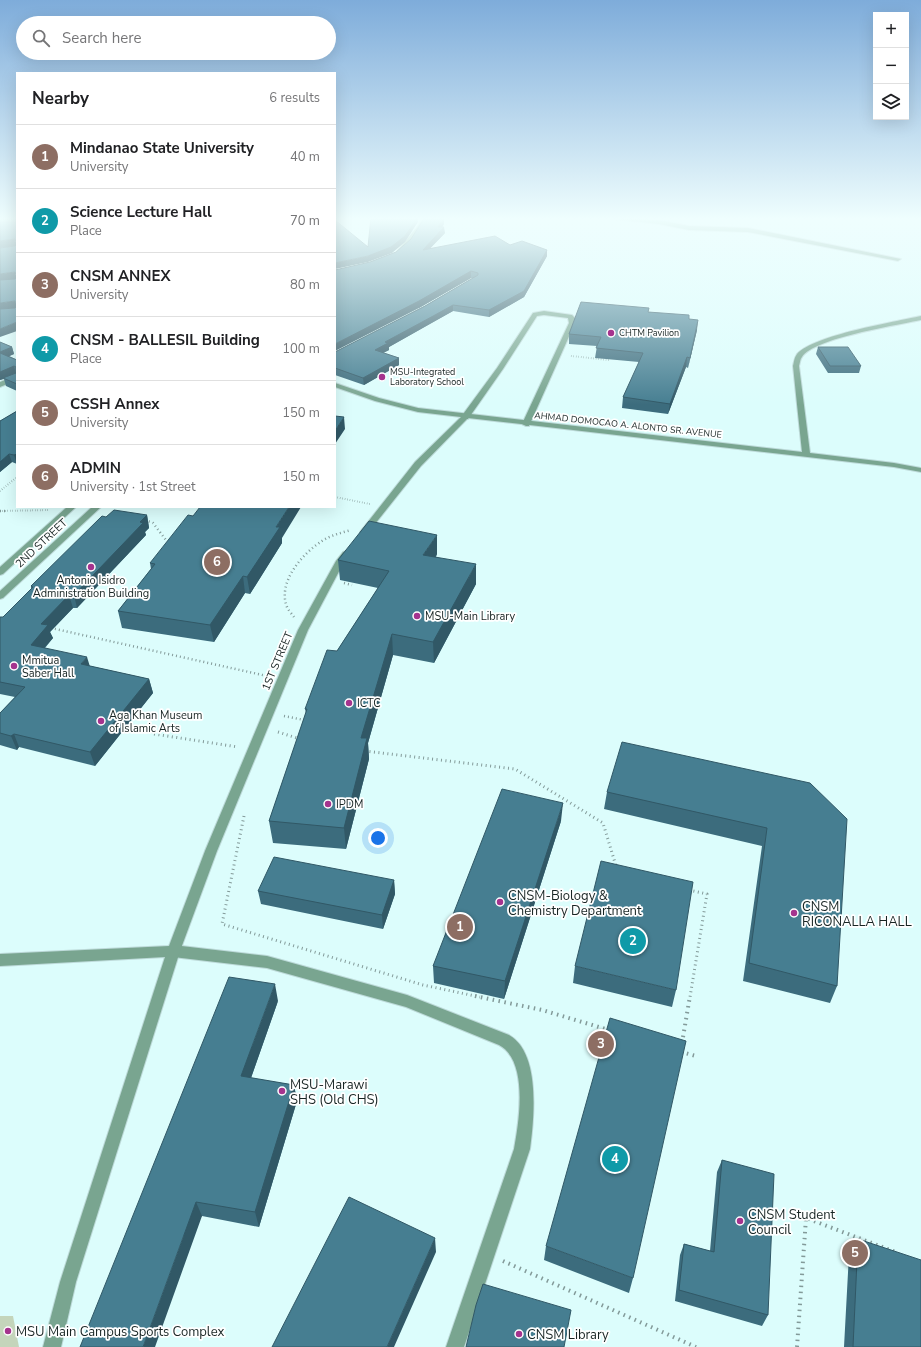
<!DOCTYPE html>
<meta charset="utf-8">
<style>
:root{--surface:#fff;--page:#f6f6f6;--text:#202124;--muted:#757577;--line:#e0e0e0;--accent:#a5338e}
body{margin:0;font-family:"Nunito Sans",sans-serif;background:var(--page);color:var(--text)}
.controls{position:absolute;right:12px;top:12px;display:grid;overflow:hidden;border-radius:0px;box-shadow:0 4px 16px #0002}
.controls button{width:36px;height:36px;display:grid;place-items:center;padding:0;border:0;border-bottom:1px solid var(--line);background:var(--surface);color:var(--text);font:20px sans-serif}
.you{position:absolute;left:378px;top:838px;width:14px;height:14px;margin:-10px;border:3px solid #fff;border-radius:50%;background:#1a73e8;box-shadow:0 0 0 6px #1a73e833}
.badge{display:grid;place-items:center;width:26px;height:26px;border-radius:50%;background:var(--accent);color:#fff;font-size:13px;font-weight:700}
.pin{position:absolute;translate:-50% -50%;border:2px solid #fff;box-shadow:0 1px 4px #0006}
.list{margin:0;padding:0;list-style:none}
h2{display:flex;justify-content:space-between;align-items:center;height:52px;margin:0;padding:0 16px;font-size:17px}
h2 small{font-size:13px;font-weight:400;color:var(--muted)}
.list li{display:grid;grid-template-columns:26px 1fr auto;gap:12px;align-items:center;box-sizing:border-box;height:64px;padding:0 16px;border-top:1px solid var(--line)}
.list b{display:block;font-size:15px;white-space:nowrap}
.list p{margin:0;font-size:13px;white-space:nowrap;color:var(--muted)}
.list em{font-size:13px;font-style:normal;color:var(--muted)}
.icon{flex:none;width:22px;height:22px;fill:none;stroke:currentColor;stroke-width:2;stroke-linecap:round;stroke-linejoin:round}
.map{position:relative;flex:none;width:921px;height:1347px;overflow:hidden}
.search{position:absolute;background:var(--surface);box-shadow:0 4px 16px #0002;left:16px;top:16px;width:320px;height:44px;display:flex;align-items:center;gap:10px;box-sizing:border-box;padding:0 14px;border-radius:22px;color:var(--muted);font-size:15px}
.panel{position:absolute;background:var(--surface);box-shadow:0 4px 16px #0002;left:16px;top:72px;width:320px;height:436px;border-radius:0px}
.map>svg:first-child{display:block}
.green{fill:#c4d5bb}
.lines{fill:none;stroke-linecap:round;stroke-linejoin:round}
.service-casing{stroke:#bddad9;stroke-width:2}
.minor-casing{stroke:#bddad9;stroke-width:2}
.path-far3{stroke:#839a99;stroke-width:2;stroke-dasharray:0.5 2;stroke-linecap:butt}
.path-far2{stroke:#839a99;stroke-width:2.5;stroke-dasharray:1 3;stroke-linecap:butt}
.path-far1{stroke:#839a99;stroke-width:3;stroke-dasharray:1 3.5;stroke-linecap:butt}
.path{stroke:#839a99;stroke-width:4;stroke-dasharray:1.5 4.5;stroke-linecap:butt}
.service{fill:#79a590;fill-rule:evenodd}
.minor{fill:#79a590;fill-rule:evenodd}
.wall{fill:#3c6c7d}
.shaded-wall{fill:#315866}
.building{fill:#467e91;stroke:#315866}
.poi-dot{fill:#a5338e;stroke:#fff;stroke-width:1.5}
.labels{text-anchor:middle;stroke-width:3.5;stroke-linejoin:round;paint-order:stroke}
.far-poi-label{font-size:9px;fill:#182524;stroke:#fff;text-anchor:start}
.far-street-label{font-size:9px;fill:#182524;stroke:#fff}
.street-label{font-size:11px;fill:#182524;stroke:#fff}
.poi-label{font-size:11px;fill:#182524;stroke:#fff;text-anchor:start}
.near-poi-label{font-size:13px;fill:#182524;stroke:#fff;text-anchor:start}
</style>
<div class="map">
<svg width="921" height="1347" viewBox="0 0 921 1347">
<rect width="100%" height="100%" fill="#dcfdfc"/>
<path class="green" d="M0,1316H13L19,1347H0Z"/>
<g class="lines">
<defs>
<path id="service" d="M544,311L572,315L575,318V323L529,426H526L522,424L569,323L568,318L544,315L537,316L503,369L468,419H462L461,417L497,368L533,313Z
M67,507H76L3,574L0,575V567Z
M92,507H101L3,598L0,599V591Z
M173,945L267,956L407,995L509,1035C541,1053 534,1119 530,1149L464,1347H446L514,1149C519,1122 529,1061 499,1045L406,1007L267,968L173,957L168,955L166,951L168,947Z"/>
<path id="minor" d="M17,217V221L0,222V218Z
M423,217H427L421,229L401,253H397V251L417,227Z
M603,217L659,220L689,226L748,228L901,259L898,261L748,232L689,230L659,224L605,218Z
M921,316V320C898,325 814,338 802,357C800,359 800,363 799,366L810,453L894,463L921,468V472L894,467L468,418L421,466L367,534H361L360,532L415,462L461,417L418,412L375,401L335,387V383L379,398L418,408L802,452L793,366C794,362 794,358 797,354C814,335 894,322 921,316Z
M17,375V380L0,387V382Z
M346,551L350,554L344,562L308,630L217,851L180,951L76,1282L61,1347H43L60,1282L165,957L0,966V954L169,946L205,851L298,630L336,561L343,552Z"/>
</defs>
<use href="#service" class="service-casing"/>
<use href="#minor" class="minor-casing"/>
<path class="path-far3" d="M571,356L609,360
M0,491L17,477
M335,497L370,504
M0,511L49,510"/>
<path class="path-far2" d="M0,511H7
M145,520L153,523L169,544
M344,583L352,585
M294,617C292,614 288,610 287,607C277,582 303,553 322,541C331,535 341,533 351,530
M51,628L267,676
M284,716L304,720"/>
<path class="path-far1" d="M278,732L300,739
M154,734L238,747
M365,751L515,769L603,823L616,866
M244,816L222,924L423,985L480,997
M689,890L707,894L690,997"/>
<path class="path" d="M475,996L542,1010L609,1030
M682,1043L690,996
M681,1052L696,1056
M503,1261L696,1347
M797,1347L806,1218L898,1253"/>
<use href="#service" class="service"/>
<use href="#minor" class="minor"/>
</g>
<path class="wall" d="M444,224L442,227L445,233L430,248L510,245L547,256L524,297L489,317L453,311L435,321L389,347V350L383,353L399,358V365L364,385L335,375V352L425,306L473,278H471L419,308L370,262L396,252Z
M648,312L689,319L697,330L688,368L686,367L668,414L622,408L623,397L639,362L595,358L597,346L569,344V334Z
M0,342L12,347L14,354L9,356L17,360V391L6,386L4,379L0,380Z
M818,347L861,366L859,373H828L816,354Z
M17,411V464L12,462L0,472V421Z
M147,515L149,528L145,532L146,535L77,608H73L50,632L53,638L45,648L90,666L149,679L153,693L95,766L19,747L17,750L0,745V713L15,697L0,694V617H3L31,589V586L106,517Z
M282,538V543L250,594L245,593L214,642L122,628L118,611L151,569L150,563Z
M437,554L436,557L476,584L434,663L393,655L368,743L369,759L346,849L273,843L269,821L306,713L305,709L337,651L378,588L340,580L338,560Z
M810,783L837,986L830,1003L743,981L762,846L604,809L607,792Z
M561,821L504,999L434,983L433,966Z
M394,880L395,894L383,929L261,904L258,891Z
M575,966L676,990L672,1007L573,983Z
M278,1001L251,1078L294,1085L297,1101L259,1227L202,1216L80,1347Z
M722,1160L768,1315L762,1326L675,1301L680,1255L684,1244L710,1251L717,1172Z
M858,1239L921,1347H844L849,1254Z
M546,1246L633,1278L629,1293L544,1260Z"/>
<path class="shaded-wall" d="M418,217V222L405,242L392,253L368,262L335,269V263L368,256Z
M444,218V224L439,232L438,227Z
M444,227L445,233L423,256V250Z
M15,239L17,246L0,248V241Z
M547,250V256L524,297L489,317V310Z
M471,271V278L419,308L335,351V344Z
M15,272L17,279L0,281V274Z
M15,301L17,308L0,310V303Z
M453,305V311L389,347V350L375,357V350L385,342Z
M698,320L697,330L688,368L690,358Z
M17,322V331L0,337V329Z
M12,347L14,354L1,360L0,352Z
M687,357L686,367L668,414L670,404Z
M399,358V365L364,385L363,378Z
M14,366L16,374L0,380V372Z
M344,417L345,429L335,444V431Z
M9,454L12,462L0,472V462Z
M17,454V464L14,455Z
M289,507H301L282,538V543L250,594L247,577L276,527Z
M147,515L149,528L145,532L146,535L77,608L74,595Z
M437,535V554L424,574L423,555Z
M476,564V584L434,663L433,642Z
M243,576L245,593L214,642L210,625Z
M69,595L73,608L50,632L53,638L35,658L31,645L41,624Z
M392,634L393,655L368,743L369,759L346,849L344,828L361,738Z
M87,657L91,670L81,664Z
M149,679L153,693L95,766L90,752Z
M14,734L19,747L17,750L11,736Z
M563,803L561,821L504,999L505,981Z
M394,880L395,894L383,929L382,915Z
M275,984L278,1001L246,1092L241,1076Z
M294,1085L297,1101L259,1227L255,1212Z
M196,1202L202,1216L155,1347H143Z
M435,1238L436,1252L394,1347H387Z"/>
<path class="building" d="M371,217H418L405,236L391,247L368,256L335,263V220L368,247Z
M425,217L444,218L438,227H444L423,250L495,236L510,245L522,241L547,250L524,291L489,310L453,305L435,315L385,342L388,343L375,350L399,358L363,378L335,368V352L425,306L478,275V273L471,271L419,301L335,344V270L370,262L396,252L411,239Z
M0,222H17V322L0,329V309L15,308L16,307L15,301L0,303V280L15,279L17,277L15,272L0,274V248L15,246L17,244L15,239L0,241Z
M581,302L649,308L648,312L689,315V319L698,320L690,358L687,357L670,404L623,397L643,353L596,348L601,337L569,334Z
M0,342L12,347L0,352Z
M818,347H848L861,366H830Z
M0,353L17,360V384L3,378L16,373V367L14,366L0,372Z
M17,411V454L14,455L9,454L0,462V421Z
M335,416L344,417L335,431Z
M200,507H289L276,527H280L247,577L243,576L210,625L118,611L155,564L150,563L188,515L193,516Z
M114,510L147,515L140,522L143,523L74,595H69L41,624L48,625L31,645L87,657L81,664L149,679L90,752L14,734L11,736L0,733V713L25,687L0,682V617H3L33,587L31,586L102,516L106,517Z
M369,521L437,535L423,555L476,564L433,642L392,634L361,738H367L344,828L269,821L307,709H305L327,650L337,651L389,571L338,560Z
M622,742L810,783L847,819L837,986L749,963L767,828L607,792Z
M502,789L563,803L505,981L433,966Z
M274,857L394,880L382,915L258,891Z
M601,861L693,882L676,990L575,966Z
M229,977L275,984L241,1076L294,1085L255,1212L196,1202L143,1347H80Z
M610,1018L686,1041L633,1278L546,1246Z
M722,1160L774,1174L768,1315L679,1290L684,1244L714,1252Z
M349,1197L435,1238L387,1347H272Z
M858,1239L921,1260V1347H853Z
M483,1284L571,1310L564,1347H466L476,1305Z"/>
<linearGradient id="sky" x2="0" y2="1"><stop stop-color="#7eacda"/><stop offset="0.54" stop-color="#effefe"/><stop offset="1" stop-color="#effefe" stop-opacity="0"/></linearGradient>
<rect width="921" height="405" fill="url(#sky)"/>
<g class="poi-dot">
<circle cx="611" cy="333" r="4"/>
<circle cx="382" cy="377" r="4"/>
<circle cx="91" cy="567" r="4"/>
<circle cx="417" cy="616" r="4"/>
<circle cx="14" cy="666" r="4"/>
<circle cx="349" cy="703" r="4"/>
<circle cx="101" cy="721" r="4"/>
<circle cx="328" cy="804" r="4"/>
<circle cx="500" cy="902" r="4"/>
<circle cx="794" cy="913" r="4"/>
<circle cx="282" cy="1091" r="4"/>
<circle cx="740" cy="1221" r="4"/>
<circle cx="8" cy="1331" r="4"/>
<circle cx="519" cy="1334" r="4"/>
</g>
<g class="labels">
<g class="far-poi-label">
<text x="619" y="336">CHTM Pavilion</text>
<text x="390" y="375">MSU-Integrated<tspan x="390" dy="10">Laboratory School</tspan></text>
</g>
<g class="far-street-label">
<text transform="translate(628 425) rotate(6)" y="3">AHMAD DOMOCAO A. ALONTO SR. AVENUE</text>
</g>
<g class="street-label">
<text transform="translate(41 543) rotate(-43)" y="4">2ND STREET</text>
<text transform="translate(277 661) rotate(-67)" y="4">1ST STREET</text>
</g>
<g class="poi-label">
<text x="91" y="584" text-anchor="middle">Antonio Isidro<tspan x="91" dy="13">Administration Building</tspan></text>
<text x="425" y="620">MSU-Main Library</text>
<text x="22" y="664">Mmitua<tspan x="22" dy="13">Saber Hall</tspan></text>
<text x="357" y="707">ICTC</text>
<text x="109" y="719">Aga Khan Museum<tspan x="109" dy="13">of Islamic Arts</tspan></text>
<text x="336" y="808">IPDM</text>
</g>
<g class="near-poi-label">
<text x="508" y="900">CNSM-Biology &amp;<tspan x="508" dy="15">Chemistry Department</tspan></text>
<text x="802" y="911">CNSM<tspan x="802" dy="15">RICONALLA HALL</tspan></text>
<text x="290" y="1089">MSU-Marawi<tspan x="290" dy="15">SHS (Old CHS)</tspan></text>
<text x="748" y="1219">CNSM Student<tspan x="748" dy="15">Council</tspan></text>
<text x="16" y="1336">MSU Main Campus Sports Complex</text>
<text x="527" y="1339">CNSM Library</text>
</g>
</g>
</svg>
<div class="controls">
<button>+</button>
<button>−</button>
<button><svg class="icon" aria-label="layers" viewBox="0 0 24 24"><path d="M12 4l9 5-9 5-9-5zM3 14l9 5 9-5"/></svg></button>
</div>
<div class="you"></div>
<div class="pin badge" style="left:460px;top:927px;background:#8d6e63">1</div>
<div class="pin badge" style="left:633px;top:941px;background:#0f9aa8">2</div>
<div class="pin badge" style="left:601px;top:1044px;background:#8d6e63">3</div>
<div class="pin badge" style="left:615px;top:1159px;background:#0f9aa8">4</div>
<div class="pin badge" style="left:855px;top:1253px;background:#8d6e63">5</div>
<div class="pin badge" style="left:217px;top:562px;background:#8d6e63">6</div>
<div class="search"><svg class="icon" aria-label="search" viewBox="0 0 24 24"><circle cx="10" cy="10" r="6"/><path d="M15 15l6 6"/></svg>Search here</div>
<section class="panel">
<h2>Nearby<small>6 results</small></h2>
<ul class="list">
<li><span class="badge" style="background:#8d6e63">1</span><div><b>Mindanao State University</b><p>University</p></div><em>40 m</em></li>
<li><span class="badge" style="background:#0f9aa8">2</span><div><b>Science Lecture Hall</b><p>Place</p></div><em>70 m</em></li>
<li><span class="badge" style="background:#8d6e63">3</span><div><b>CNSM ANNEX</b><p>University</p></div><em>80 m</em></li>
<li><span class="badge" style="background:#0f9aa8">4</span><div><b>CNSM - BALLESIL Building</b><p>Place</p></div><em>100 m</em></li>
<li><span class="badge" style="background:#8d6e63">5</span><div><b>CSSH Annex</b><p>University</p></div><em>150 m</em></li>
<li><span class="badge" style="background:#8d6e63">6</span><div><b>ADMIN</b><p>University · 1st Street</p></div><em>150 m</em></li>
</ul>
</section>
</div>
